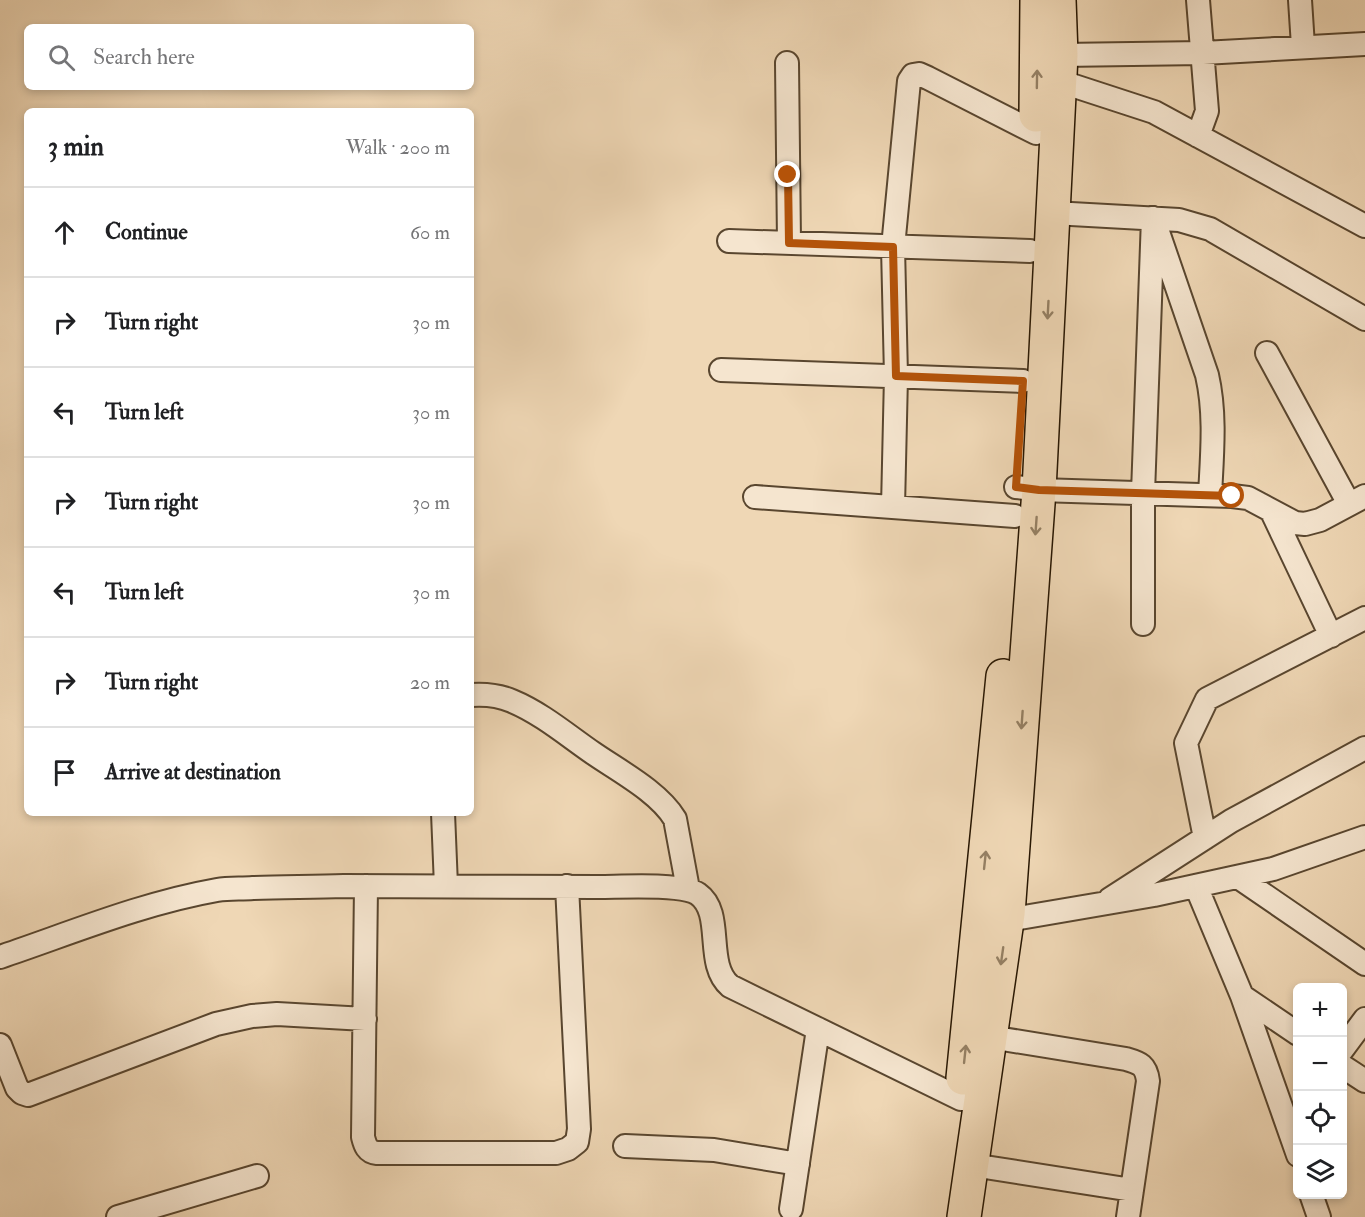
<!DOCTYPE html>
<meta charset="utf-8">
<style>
:root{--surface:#fff;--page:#f2f2f2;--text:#202124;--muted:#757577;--line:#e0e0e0}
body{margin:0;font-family:"IM FELL Double Pica",serif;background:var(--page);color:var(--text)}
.controls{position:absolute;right:18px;bottom:18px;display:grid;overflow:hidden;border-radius:9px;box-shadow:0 3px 9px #0003}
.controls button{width:54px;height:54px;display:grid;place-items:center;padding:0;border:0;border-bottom:2px solid var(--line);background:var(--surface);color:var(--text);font:30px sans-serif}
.stop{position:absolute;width:18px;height:18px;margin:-14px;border:4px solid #b45309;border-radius:50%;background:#fff}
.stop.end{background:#b45309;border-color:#fff;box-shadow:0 2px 6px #0008}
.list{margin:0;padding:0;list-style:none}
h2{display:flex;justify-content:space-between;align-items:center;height:78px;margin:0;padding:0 24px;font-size:26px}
h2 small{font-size:20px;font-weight:400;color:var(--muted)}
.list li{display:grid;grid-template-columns:39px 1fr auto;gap:18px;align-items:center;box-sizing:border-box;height:90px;padding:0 24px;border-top:2px solid var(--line)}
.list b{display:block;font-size:22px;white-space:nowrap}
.list em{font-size:20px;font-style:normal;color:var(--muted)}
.icon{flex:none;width:33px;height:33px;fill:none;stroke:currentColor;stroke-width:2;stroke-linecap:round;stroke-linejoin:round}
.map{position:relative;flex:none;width:1365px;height:1217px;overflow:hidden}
.search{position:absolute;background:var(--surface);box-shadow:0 3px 9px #0003;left:24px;top:24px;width:450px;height:66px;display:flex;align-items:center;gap:15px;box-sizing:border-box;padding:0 21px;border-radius:9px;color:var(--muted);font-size:22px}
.panel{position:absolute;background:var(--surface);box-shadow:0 3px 9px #0003;left:24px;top:108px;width:450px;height:708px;border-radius:9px}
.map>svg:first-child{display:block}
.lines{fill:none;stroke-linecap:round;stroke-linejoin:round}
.street-casing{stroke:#59462f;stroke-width:26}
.primary-casing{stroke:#271602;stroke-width:36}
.street{stroke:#f5e5cf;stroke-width:22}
.primary{stroke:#efd7b5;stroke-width:33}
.oneway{stroke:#958064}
.route{stroke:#b45309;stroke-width:8}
</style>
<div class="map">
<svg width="1365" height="1217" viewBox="0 0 1365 1217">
<rect width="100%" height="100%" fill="#efd7b5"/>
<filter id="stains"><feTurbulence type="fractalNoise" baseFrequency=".00333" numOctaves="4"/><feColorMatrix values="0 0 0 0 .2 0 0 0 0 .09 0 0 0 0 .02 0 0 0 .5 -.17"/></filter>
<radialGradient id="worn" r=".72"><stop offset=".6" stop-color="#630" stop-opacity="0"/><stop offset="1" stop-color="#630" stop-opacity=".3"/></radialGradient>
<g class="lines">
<defs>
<path id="street" d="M1198,0L1207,111L1198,136
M1300,0L1303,46
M1061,55L1203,53L1365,44
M787,63L789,243
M1059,81L1154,112L1365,226
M1053,213L1179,220L1210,229L1365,319
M1158,232L1207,375C1216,414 1212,455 1210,495
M729,241L1030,251
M1267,353L1349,504
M721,370L1023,381
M1016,487L1039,490L1232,496L1248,498L1295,523L1305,524L1320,520L1365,496
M755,497L1015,516
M893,507L896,376L893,247L909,81L913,75L919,74L928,78L1036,133
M1272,512L1331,636
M1143,624V493L1153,218
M471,695C485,694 498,695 512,701C541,713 567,735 593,753C619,771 659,792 675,819L688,889
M443,813L446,886
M1205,838L1186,743L1207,699L1365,618
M1238,877L1365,964
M366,886L363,1137C365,1145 367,1152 377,1153H556L568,1149L577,1142L579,1129L567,886
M1196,886L1242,996L1298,1155
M1110,899L1231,821L1365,748
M1007,920L1154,895L1273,869L1365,837
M0,957C71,933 143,903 217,890C229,888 241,889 253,888C284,887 314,887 344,886C429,886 514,886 599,887C621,887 682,883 698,894C725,913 704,964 730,986L961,1099
M1242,996L1298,1034
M990,1037L1126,1059C1140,1063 1146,1065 1148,1081L1128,1217
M0,1045L17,1088L22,1093L28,1095L216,1024L252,1016L277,1014L365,1019
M1342,1050L1365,1019
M1342,1066L1365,1081
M625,1146L714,1150L798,1164
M972,1165L1132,1190
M1311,1194L1319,1217
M791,1209L818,1029
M118,1217L257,1176"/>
<path id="primary" d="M1036,115L1037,0
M963,1078L1003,676
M964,1217L1008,914L1039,490L1061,55L1059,0"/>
</defs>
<use href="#street" class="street-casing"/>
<use href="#primary" class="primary-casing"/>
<use href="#street" class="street"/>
<use href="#primary" class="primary"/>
</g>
<defs><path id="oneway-shaft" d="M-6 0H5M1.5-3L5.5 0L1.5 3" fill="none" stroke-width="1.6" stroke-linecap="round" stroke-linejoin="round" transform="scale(1.5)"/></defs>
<g class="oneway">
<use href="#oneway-shaft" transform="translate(1037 79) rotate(-89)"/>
<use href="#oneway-shaft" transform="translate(1048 310) rotate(93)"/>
<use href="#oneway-shaft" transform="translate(1036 526) rotate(94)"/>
<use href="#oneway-shaft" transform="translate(1022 720) rotate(94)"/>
<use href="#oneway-shaft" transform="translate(985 860) rotate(-84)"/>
<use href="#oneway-shaft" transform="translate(1002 956) rotate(98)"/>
<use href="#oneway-shaft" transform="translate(965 1054) rotate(-84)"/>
</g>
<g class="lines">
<path class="route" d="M788,175L789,243L893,247L896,376L1023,381L1016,487L1039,490L1232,496"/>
</g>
<rect width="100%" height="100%" filter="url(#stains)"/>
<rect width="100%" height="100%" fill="url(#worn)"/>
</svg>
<div class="controls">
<button>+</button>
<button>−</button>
<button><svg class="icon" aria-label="locate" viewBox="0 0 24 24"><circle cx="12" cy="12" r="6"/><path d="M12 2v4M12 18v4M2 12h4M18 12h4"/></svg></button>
<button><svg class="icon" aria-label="layers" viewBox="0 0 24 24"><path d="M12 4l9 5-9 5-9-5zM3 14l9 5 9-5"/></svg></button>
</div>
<div class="stop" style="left:1232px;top:496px"></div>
<div class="stop end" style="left:788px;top:175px"></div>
<div class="search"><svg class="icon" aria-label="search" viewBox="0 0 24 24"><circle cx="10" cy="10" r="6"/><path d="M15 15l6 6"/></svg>Search here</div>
<section class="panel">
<h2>3 min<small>Walk · 200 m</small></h2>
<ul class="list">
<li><svg class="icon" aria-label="ahead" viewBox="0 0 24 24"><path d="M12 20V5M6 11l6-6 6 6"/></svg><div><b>Continue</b></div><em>60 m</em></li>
<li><svg class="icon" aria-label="right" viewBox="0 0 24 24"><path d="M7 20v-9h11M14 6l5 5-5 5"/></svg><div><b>Turn right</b></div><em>30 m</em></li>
<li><svg class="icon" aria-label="left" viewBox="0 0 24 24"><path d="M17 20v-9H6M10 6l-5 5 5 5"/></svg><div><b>Turn left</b></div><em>30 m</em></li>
<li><svg class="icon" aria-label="right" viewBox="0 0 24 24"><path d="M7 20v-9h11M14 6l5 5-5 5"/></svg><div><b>Turn right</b></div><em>30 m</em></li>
<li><svg class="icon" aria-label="left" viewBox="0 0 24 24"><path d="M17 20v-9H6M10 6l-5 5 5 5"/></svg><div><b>Turn left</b></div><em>30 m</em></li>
<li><svg class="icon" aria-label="right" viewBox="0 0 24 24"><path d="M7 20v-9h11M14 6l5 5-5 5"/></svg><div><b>Turn right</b></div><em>20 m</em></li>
<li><svg class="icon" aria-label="arrive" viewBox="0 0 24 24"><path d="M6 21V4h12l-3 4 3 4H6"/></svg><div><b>Arrive at destination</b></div></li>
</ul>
</section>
</div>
